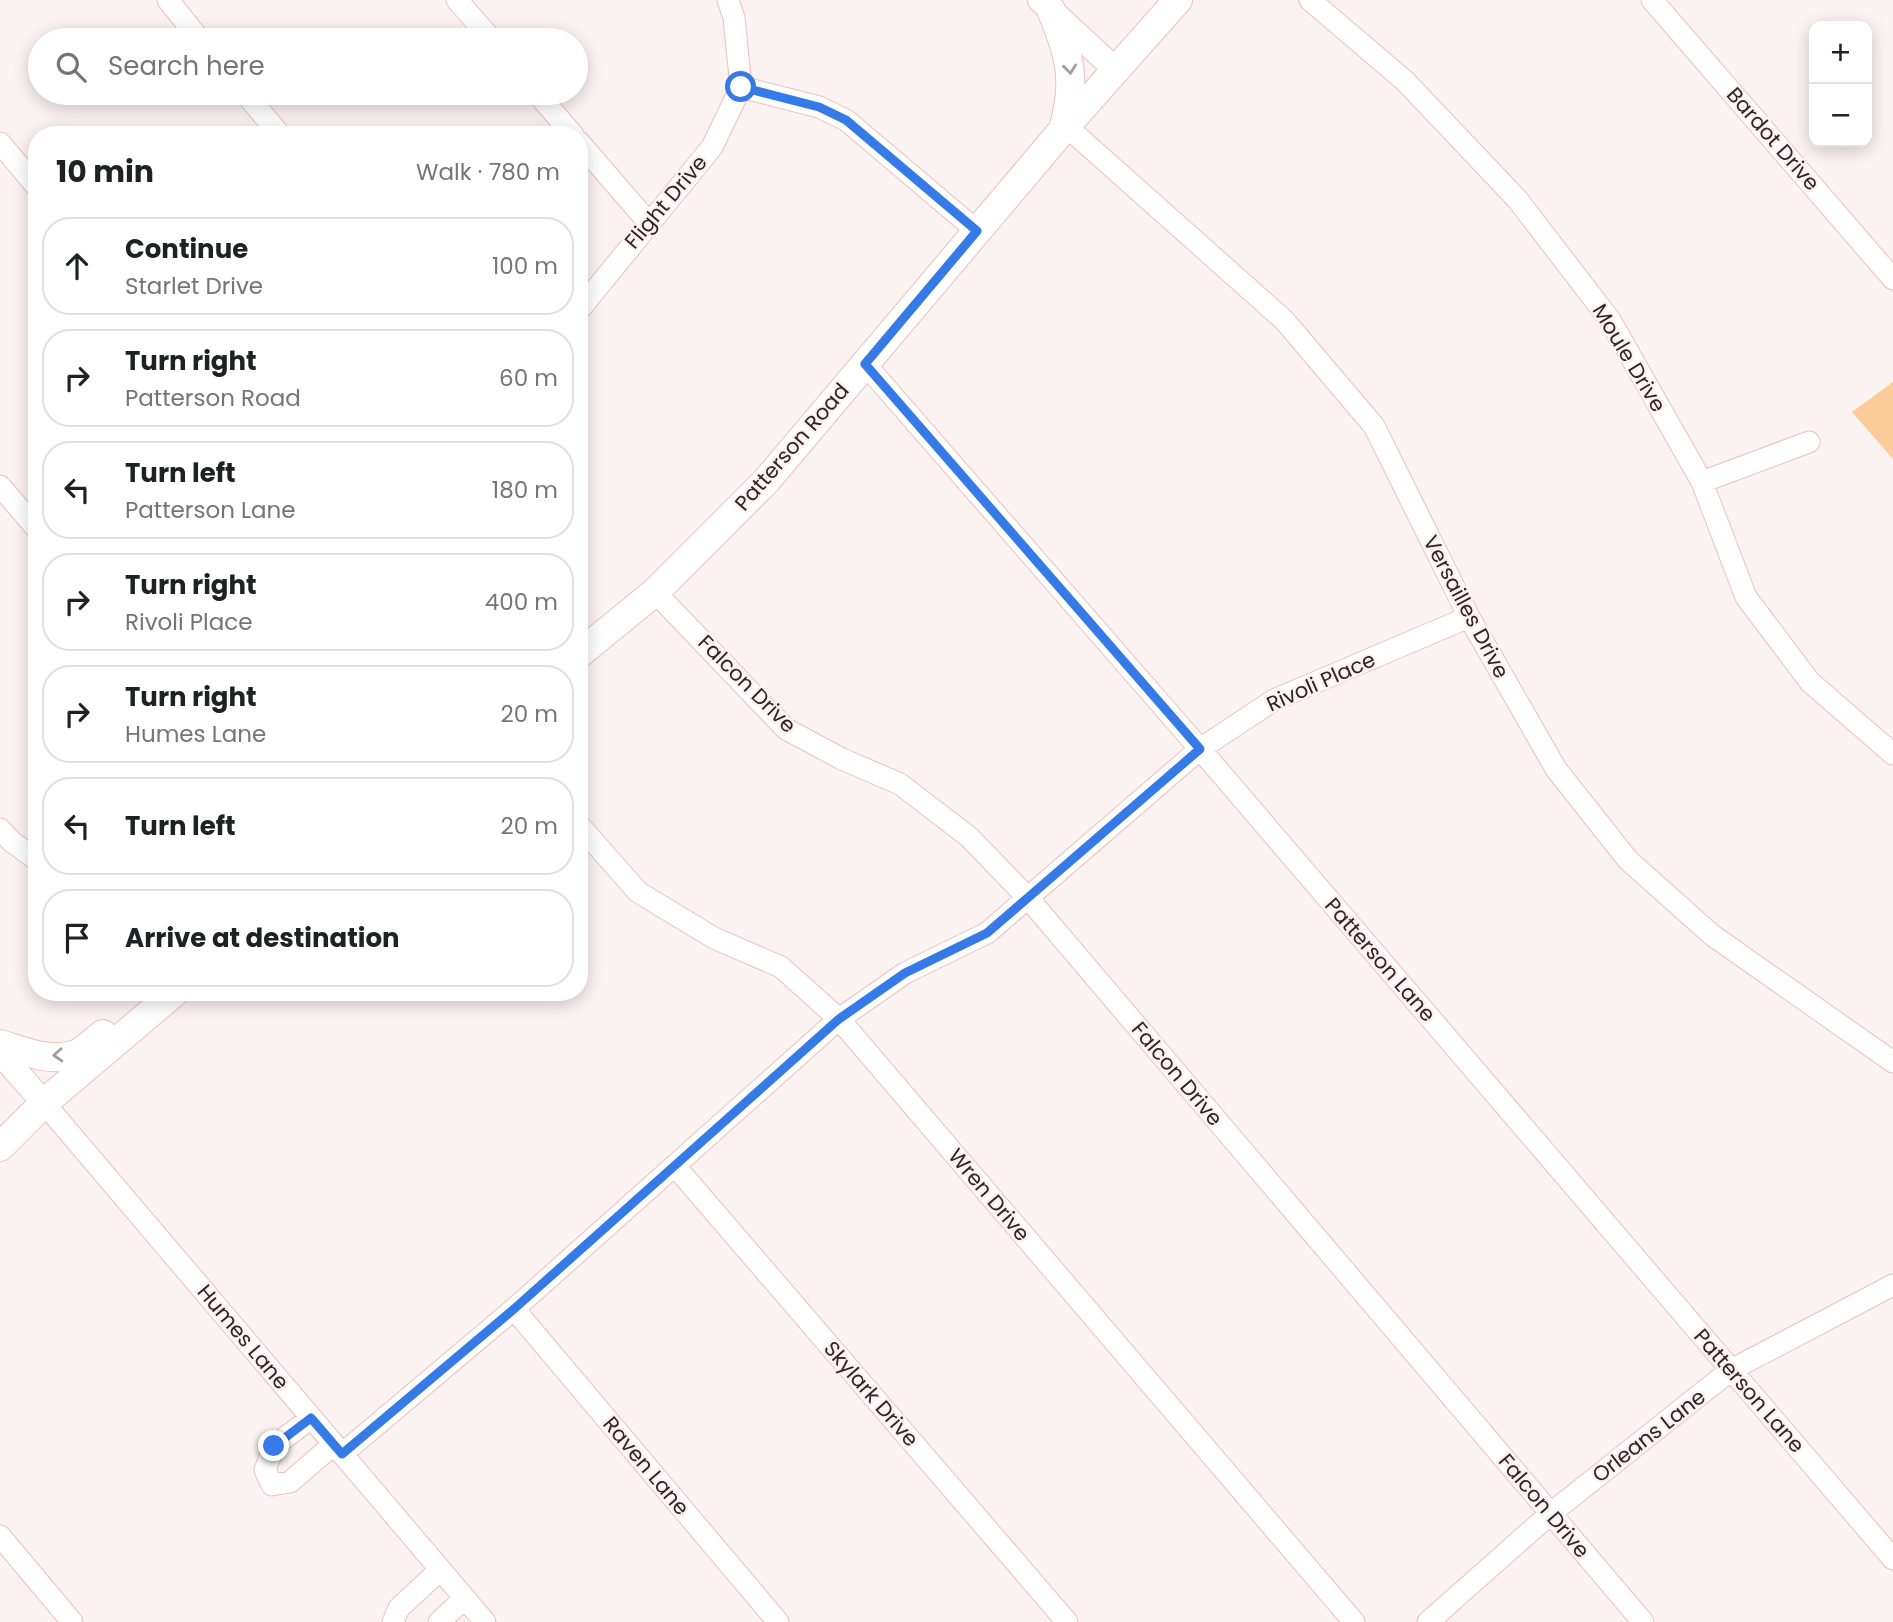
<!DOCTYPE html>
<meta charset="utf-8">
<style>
:root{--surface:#fff;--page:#f6f6f6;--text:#202124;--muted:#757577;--line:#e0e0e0}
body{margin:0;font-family:Poppins,sans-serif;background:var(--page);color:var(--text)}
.controls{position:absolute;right:21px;top:21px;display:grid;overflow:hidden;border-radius:14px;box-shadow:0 4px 18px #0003}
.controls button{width:63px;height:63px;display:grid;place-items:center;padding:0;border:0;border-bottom:2px solid var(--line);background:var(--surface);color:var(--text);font:35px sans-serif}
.stop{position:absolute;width:21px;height:21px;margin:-16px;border:5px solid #367ae8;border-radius:50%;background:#fff}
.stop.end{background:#367ae8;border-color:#fff;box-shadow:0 2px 7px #0008}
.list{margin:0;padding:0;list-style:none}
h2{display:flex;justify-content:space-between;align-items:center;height:91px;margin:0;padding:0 28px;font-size:30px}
h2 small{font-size:23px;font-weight:400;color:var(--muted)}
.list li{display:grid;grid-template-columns:46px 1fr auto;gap:21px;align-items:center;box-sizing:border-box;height:98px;margin:0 14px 14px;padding:0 14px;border:2px solid var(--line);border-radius:28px}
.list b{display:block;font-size:26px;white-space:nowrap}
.list p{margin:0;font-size:23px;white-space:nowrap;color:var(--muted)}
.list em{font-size:23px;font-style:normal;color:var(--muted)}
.icon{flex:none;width:38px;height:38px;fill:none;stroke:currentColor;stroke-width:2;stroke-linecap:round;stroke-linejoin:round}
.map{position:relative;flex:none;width:1893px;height:1622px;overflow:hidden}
.search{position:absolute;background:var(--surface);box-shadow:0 4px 18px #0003;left:28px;top:28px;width:560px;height:77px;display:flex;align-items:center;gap:18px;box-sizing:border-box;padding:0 24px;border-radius:38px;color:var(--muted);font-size:26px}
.panel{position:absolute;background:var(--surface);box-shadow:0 4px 18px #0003;left:28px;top:126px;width:560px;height:875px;border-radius:28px}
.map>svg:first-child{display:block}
.green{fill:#fbcc99}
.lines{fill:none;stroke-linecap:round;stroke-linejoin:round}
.minor-casing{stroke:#ecc1bf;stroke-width:23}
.tertiary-casing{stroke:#ecc1bf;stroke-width:26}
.secondary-casing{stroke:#ecc1bf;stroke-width:30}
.minor{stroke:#fff;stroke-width:21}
.tertiary{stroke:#fff;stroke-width:24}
.secondary{stroke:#fff;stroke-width:28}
.oneway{stroke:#a39c9c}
.route{stroke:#367ae8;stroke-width:9}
.labels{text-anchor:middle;stroke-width:5;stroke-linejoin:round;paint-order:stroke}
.street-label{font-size:21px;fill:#332322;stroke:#fbf2f2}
</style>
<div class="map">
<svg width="1893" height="1622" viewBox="0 0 1893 1622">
<rect width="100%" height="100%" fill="#fbf2f2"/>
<path class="green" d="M1893,382V459L1852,412Z"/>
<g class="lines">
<defs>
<path id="minor" d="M168,0L200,40
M457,0L492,40
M728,0L734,18L741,87L819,107L846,120L977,231
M1310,0L1405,81L1517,199L1610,320L1702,482L1746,597L1810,682L1893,754
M1652,0L1893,279
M245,93L280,135
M537,93L573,135
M1066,126L1284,320L1374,426L1469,617L1556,769L1628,860L1712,935L1893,1062
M579,142L648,222
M0,143L37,187
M579,310L712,147L741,87
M865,364L1200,749L1893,1559
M1702,482L1809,442
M0,486L37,529
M655,592L786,729L842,759L900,784L969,837L1028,898L1643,1622
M579,825L638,892L714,938L781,967L839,1019L1354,1622
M0,829L12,842L37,860
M44,1103L485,1622
M675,1166L1067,1622
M514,1309L778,1622
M311,1418L274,1446L265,1470L272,1485L290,1482L334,1444
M342,1454L514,1309L839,1019L905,973L987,933L1200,749L1274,700L1469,617
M0,1536L72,1622
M393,1622L399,1608L440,1570
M439,1622L465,1598
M1428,1622L1550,1514L1731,1370L1893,1285"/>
<path id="tertiary" d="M1040,0L1117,71
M0,1053L44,1103"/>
<path id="secondary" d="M1051,10C1070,55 1077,81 1063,129
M579,654L655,592L767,480L1066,126L1178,0
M0,1044C23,1051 51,1063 76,1054C85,1050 95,1040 103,1034
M0,1147L44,1103L175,992"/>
</defs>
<use href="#minor" class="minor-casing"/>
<use href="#tertiary" class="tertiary-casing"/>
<use href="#secondary" class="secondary-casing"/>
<use href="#minor" class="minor"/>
<use href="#tertiary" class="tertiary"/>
<use href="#secondary" class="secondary"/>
</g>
<defs><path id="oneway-chevron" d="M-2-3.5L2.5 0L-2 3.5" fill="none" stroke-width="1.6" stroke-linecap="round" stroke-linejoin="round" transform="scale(1.75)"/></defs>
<g class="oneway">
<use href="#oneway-chevron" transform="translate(1070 69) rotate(84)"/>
<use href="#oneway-chevron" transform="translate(58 1055) rotate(177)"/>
</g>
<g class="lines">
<path class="route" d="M274,1446L311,1418L342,1454L514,1309L839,1019L905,973L987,933L1200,749L865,364L977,231L846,120L819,107L741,87"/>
</g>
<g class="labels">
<g class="street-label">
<text transform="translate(1773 139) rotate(49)" y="7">Bardot Drive</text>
<text transform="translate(666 202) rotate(-50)" y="7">Flight Drive</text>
<text transform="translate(1629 358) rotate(59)" y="7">Moule Drive</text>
<text transform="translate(792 447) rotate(-49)" y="7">Patterson Road</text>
<text transform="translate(1466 607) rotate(62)" y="7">Versailles Drive</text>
<text transform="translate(1321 682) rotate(-24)" y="7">Rivoli Place</text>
<text transform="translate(747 684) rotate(45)" y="7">Falcon Drive</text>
<text transform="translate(1380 960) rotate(49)" y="7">Patterson Lane</text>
<text transform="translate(1177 1074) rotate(50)" y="7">Falcon Drive</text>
<text transform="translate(989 1195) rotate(50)" y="7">Wren Drive</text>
<text transform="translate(243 1337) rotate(50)" y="7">Humes Lane</text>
<text transform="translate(1749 1391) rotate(49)" y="7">Patterson Lane</text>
<text transform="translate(871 1394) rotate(49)" y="7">Skylark Drive</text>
<text transform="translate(1649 1436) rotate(-38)" y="7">Orleans Lane</text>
<text transform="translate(646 1466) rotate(50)" y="7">Raven Lane</text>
<text transform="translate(1544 1506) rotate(50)" y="7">Falcon Drive</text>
</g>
</g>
</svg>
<div class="controls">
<button>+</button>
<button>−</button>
</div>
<div class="stop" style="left:741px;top:87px"></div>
<div class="stop end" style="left:274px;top:1446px"></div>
<div class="search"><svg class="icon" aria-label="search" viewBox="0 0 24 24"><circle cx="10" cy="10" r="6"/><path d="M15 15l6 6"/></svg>Search here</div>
<section class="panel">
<h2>10 min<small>Walk · 780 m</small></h2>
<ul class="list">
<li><svg class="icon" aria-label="ahead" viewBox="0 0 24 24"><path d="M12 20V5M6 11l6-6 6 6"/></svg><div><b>Continue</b><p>Starlet Drive</p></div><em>100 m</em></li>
<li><svg class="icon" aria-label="right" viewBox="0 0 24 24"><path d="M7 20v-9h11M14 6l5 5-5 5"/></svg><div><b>Turn right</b><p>Patterson Road</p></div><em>60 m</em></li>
<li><svg class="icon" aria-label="left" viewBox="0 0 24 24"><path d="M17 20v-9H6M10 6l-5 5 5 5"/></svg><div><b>Turn left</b><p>Patterson Lane</p></div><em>180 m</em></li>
<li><svg class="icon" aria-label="right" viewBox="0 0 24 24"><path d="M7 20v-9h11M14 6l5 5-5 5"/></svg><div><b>Turn right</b><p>Rivoli Place</p></div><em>400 m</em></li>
<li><svg class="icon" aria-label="right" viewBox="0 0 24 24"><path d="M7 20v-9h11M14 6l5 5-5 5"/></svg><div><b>Turn right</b><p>Humes Lane</p></div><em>20 m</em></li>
<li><svg class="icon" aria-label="left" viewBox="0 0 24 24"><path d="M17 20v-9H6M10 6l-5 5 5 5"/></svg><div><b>Turn left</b></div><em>20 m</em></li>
<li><svg class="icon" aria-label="arrive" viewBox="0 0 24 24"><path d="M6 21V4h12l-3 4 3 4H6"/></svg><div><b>Arrive at destination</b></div></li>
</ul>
</section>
</div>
